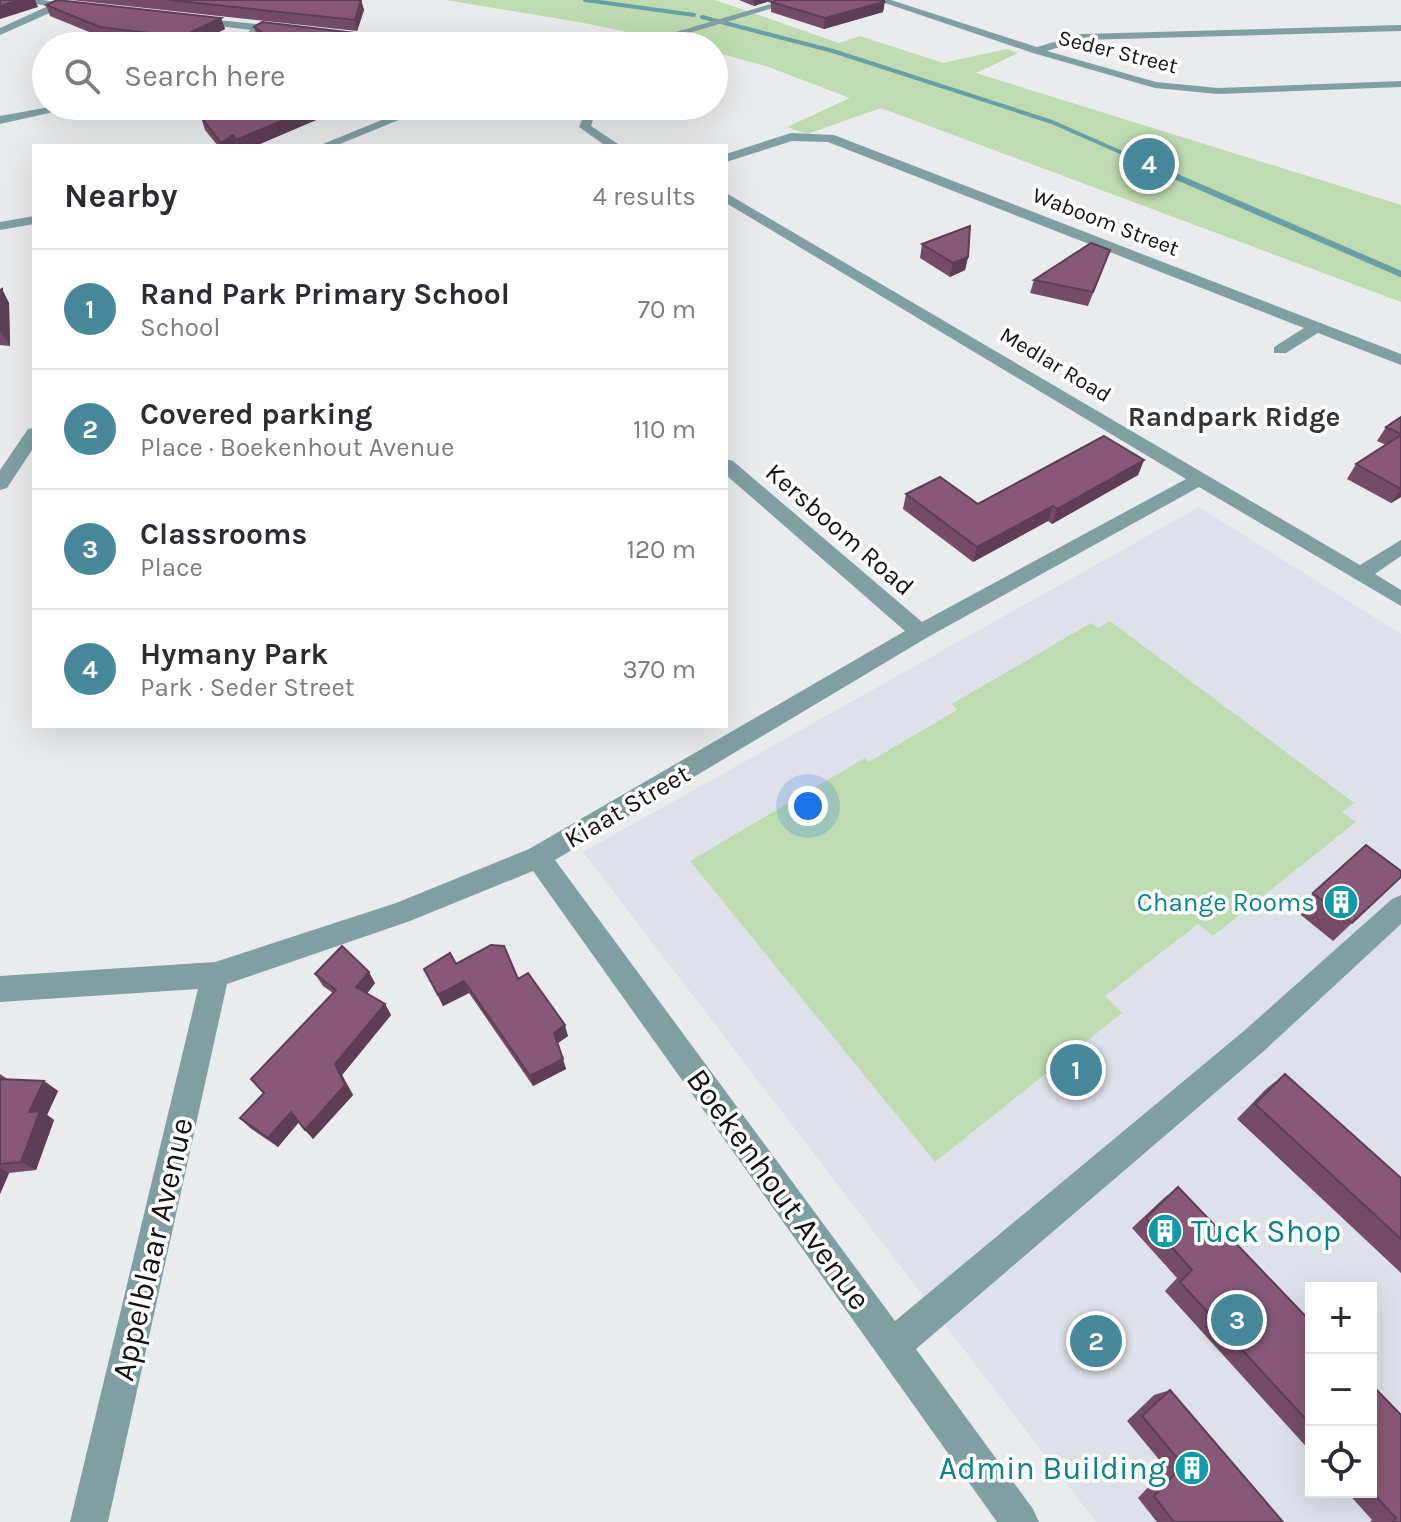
<!DOCTYPE html>
<meta charset="utf-8">
<style>
:root{--surface:#fff;--page:#f7f7f7;--text:#2b2b33;--muted:#7c7c81;--line:#e1e1e2;--accent:#47879a}
body{margin:0;font-family:Karla,sans-serif;background:var(--page);color:var(--text)}
.controls{position:absolute;right:24px;bottom:24px;display:grid;overflow:hidden;border-radius:0px;box-shadow:0 8px 32px #0002}
.controls button{width:72px;height:72px;display:grid;place-items:center;padding:0;border:0;border-bottom:2px solid var(--line);background:var(--surface);color:var(--text);font:40px sans-serif}
.you{position:absolute;left:808px;top:806px;width:28px;height:28px;margin:-20px;border:6px solid #fff;border-radius:50%;background:#1a73e8;box-shadow:0 0 0 12px #1a73e833}
.badge{display:grid;place-items:center;width:52px;height:52px;border-radius:50%;background:var(--accent);color:#fff;font-size:26px;font-weight:700}
.pin{position:absolute;translate:-50% -50%;border:4px solid #fff;box-shadow:0 2px 8px #0006}
.list{margin:0;padding:0;list-style:none}
h2{display:flex;justify-content:space-between;align-items:center;height:104px;margin:0;padding:0 32px;font-size:34px}
h2 small{font-size:26px;font-weight:400;color:var(--muted)}
.list li{display:grid;grid-template-columns:52px 1fr auto;gap:24px;align-items:center;box-sizing:border-box;height:120px;padding:0 32px;border-top:2px solid var(--line)}
.list b{display:block;font-size:30px;white-space:nowrap}
.list p{margin:0;font-size:26px;white-space:nowrap;color:var(--muted)}
.list em{font-size:26px;font-style:normal;color:var(--muted)}
.icon{flex:none;width:44px;height:44px;fill:none;stroke:currentColor;stroke-width:2;stroke-linecap:round;stroke-linejoin:round}
.map{position:relative;flex:none;width:1401px;height:1522px;overflow:hidden}
.search{position:absolute;background:var(--surface);box-shadow:0 8px 32px #0002;left:32px;top:32px;width:696px;height:88px;display:flex;align-items:center;gap:20px;box-sizing:border-box;padding:0 28px;border-radius:44px;color:var(--muted);font-size:30px}
.panel{position:absolute;background:var(--surface);box-shadow:0 8px 32px #0002;left:32px;top:144px;width:696px;height:584px;border-radius:0px}
.map>svg:first-child{display:block}
.built{fill:#dfe1ea;fill-rule:evenodd}
.green{fill:#bedbb1}
.lines{fill:none;stroke-linecap:round;stroke-linejoin:round}
.stream-far1{stroke:#689ea6;stroke-width:4}
.stream{stroke:#689ea6;stroke-width:6}
.minor{fill:#809fa3;fill-rule:evenodd}
.wall{fill:#744c67}
.shaded-wall{fill:#5e3e54}
.building{fill:#875878;stroke:#5e3e54;stroke-width:2}
.labels{text-anchor:middle;stroke-width:7;stroke-linejoin:round;paint-order:stroke}
.far-street-label{font-size:22px;fill:#131314;stroke:#fff}
.street-label{font-size:26px;fill:#131314;stroke:#fff}
.culture-label{font-size:26px;fill:#0d838f;stroke:#fff;text-anchor:end}
.far-district-label{font-size:28px;font-weight:bold;fill:#343536;stroke:#fff}
.near-street-label{font-size:32px;fill:#131314;stroke:#fff}
.near-culture-label{font-size:32px;fill:#0d838f;stroke:#fff;text-anchor:start}
</style>
<div class="map">
<svg width="1401" height="1522" viewBox="0 0 1401 1522">
<rect width="100%" height="100%" fill="#eaebec"/>
<path class="built" d="M1199,507L1401,634V1522H1096L583,852ZM1311,1288H1371V1492H1311Z"/>
<path class="green" d="M446,0H715L839,43L860,36L943,63L1007,49L1018,53L976,73L1401,205V302L881,108L807,134L787,127L850,98L766,66L714,52V46H693L584,23Z
M1110,621L1354,803L1342,812L1356,822L1213,936L1198,924L1105,996L1122,1013L935,1162L690,861L865,758L869,762L957,710L952,704L1091,623L1098,628Z"/>
<g class="lines">
<path class="stream-far1" d="M585,0L694,15
M702,17L833,51L1052,122L1152,166"/>
<path class="stream" d="M1147,164L1401,274"/>
<path class="minor" d="M12,0H43L83,7L78,10L61,8L0,35V28L48,6Z
M784,0H800L645,46H628Z
M876,0H891L1037,47L1081,34L1401,25V31L1081,40L1047,51L1156,82L1218,88L1401,81V87L1218,94L1155,88L1033,53Z
M190,17L285,27L290,30C281,35 274,29 264,31C249,34 246,46 227,46L251,30L186,22L185,20Z
M341,33L411,43L416,46H389L337,38L336,36Z
M55,106H80L0,124V116Z
M416,106H433L335,146H318Z
M611,107H641L647,111C637,117 609,116 593,120L591,126L621,146H606L579,127L584,115Z
M791,133L834,135L1401,354V365L1318,333L1286,353H1274V347L1304,328L828,142L792,141L726,162V154Z
M726,193L1360,565L1401,540V556L1375,574L1401,590V606L1199,487L928,637L555,860L895,1321L1245,1030L1392,899L1401,895V924L1265,1050L916,1349L1033,1509L1039,1522H997L533,871L410,921L227,984L108,1522H70L198,989L0,1002V976L215,962L396,903L529,849L905,631L726,475V459L733,461L922,622L1186,479L726,203Z
M34,216V224L0,230V222Z
M34,428V447L7,488L0,490V470L28,429Z"/>
</g>
<path class="wall" d="M71,0H361L364,10L357,31Z
M739,0H773L754,6Z
M885,0L883,12L824,29L771,12V2Z
M46,5L221,18L225,29L190,46H166L104,38L50,16Z
M254,27L391,46H269L258,38Z
M349,106L255,146H218L205,130L201,117Z
M922,244L968,257L965,270L950,277L920,258Z
M1105,263L1088,306L1030,293L1034,280Z
M2,289L9,303L10,346L0,345V290Z
M1401,417V497L1391,503L1347,479L1356,464L1386,445L1377,441L1386,427Z
M1144,460L1138,475L1052,524L1048,521L973,562L903,509L906,494L978,504Z
M1401,877L1333,941L1296,911L1313,893Z
M456,964L518,979L568,1036L557,1043L566,1069L533,1086L469,993L443,1006L424,969Z
M315,974L375,983L367,993L385,1004L391,1015L342,1075L353,1095L313,1139L299,1122L278,1147L250,1128L240,1118L264,1093L333,993L323,986Z
M0,1074L6,1078V1080L44,1081L58,1091L47,1115L54,1120L36,1170L9,1173L0,1194Z
M1285,1074L1401,1178V1273L1237,1119L1266,1089Z
M1178,1187L1224,1236L1311,1322V1452L1165,1291L1177,1278L1132,1228L1164,1198Z
M1371,1384L1401,1522H1370L1372,1520L1347,1492H1371Z
M1170,1390L1283,1522H1157L1138,1498L1166,1468L1127,1421L1154,1395Z"/>
<path class="shaded-wall" d="M20,0H35L38,7L0,19V6Z
M361,0L364,10L357,31L355,20Z
M754,0H773L754,6Z
M876,0H885L883,12L824,29L825,18Z
M221,18L225,29L190,46H184L181,37Z
M340,36L343,46H289Z
M317,106H349L255,146H238L236,140Z
M233,135L237,146H222L221,143Z
M968,257L965,270L950,277L953,263Z
M2,289L9,303L10,346L1,331Z
M1144,460L1138,475L1052,524L1057,509Z
M1401,489V497L1391,503Z
M1053,506L1048,521L973,562L977,547Z
M369,972L375,983L363,999L356,987Z
M464,981L469,993L443,1006L438,995Z
M385,1004L391,1015L342,1075L353,1095L313,1139L305,1130L335,1064Z
M565,1025L568,1036L557,1044L554,1033Z
M563,1059L566,1069L533,1086L530,1076Z
M44,1081L58,1091L47,1115L54,1120L36,1170L21,1162L29,1112Z
M291,1112L300,1121L278,1147L268,1138Z
M0,1168L9,1173L0,1194Z"/>
<path class="building" d="M0,0H20L0,6Z
M57,0L221,18L181,37L100,27L46,5Z
M169,0H361L355,20Z
M777,0H879L884,2L825,18L771,2Z
M262,22L355,33L391,46H332L340,36L289,46H282L254,27Z
M229,106H317L236,140L233,135L221,143L201,117Z
M970,226L968,257L953,263L922,244Z
M1091,243L1110,250L1093,292L1034,280Z
M2,289L1,331H0V290Z
M1401,417V434L1386,427Z
M1401,435V489L1356,464Z
M1104,436L1144,460L1057,509L1053,506L977,547L906,494L940,477L978,504Z
M1366,845L1401,871V877L1352,923L1313,893Z
M491,945L504,946L518,979L528,973L565,1025L554,1033L563,1059L530,1076L464,981L438,995L424,969L450,953L456,964Z
M342,946L369,972L356,987L385,1004L335,1064L345,1085L305,1130L291,1112L268,1138L240,1118L264,1093L251,1079L336,990L315,974Z
M1285,1074L1401,1178V1239L1255,1104Z
M0,1079L44,1081L29,1112L40,1111L21,1162L0,1164Z
M1178,1187L1225,1236L1227,1234L1311,1322V1425L1180,1282L1192,1270L1146,1218Z
M1371,1384L1401,1415V1522H1393L1396,1518L1371,1491Z
M1170,1390L1283,1522H1174L1154,1496L1183,1465L1142,1416Z"/>
<defs>
<symbol id="building-disc" viewBox="-11 -11 22 22"><circle r="9.5" fill="#0f9aa8" stroke="#fff"/><path d="M-4-6H4V6H1V3H-1V6H-4ZM-2.5-4.3h1.7v1.8h-1.7ZM.8-4.3h1.7v1.8H.8ZM-2.5-1h1.7V.8h-1.7ZM.8-1h1.7V.8H.8Z" fill="#fff"/></symbol>
</defs>
<g fill-rule="evenodd">
<use href="#building-disc" x="1321" y="882" width="40" height="40"/>
<use href="#building-disc" x="1145" y="1211" width="40" height="40"/>
<use href="#building-disc" x="1172" y="1448" width="40" height="40"/>
</g>
<g class="labels">
<g class="far-street-label">
<text transform="translate(1118 51) rotate(14)" y="8">Seder Street</text>
<text transform="translate(1106 221) rotate(21)" y="8">Waboom Street</text>
<text transform="translate(1056 364) rotate(31)" y="8">Medlar Road</text>
</g>
<g class="street-label">
<text transform="translate(840 529) rotate(41)" y="9">Kersboom Road</text>
<text transform="translate(627 806) rotate(-30)" y="9">Kiaat Street</text>
</g>
<g class="culture-label">
<text x="1315" y="911">Change Rooms</text>
</g>
<g class="far-district-label">
<text x="1234" y="426">Randpark Ridge</text>
</g>
<g class="near-street-label">
<text transform="translate(779 1189) rotate(54)" y="11">Boekenhout Avenue</text>
<text transform="translate(152 1249) rotate(-77)" y="11">Appelblaar Avenue</text>
</g>
<g class="near-culture-label">
<text x="1191" y="1242">Tuck Shop</text>
<text x="1166" y="1479" text-anchor="end">Admin Building</text>
</g>
</g>
</svg>
<div class="controls">
<button>+</button>
<button>−</button>
<button><svg class="icon" aria-label="locate" viewBox="0 0 24 24"><circle cx="12" cy="12" r="6"/><path d="M12 2v4M12 18v4M2 12h4M18 12h4"/></svg></button>
</div>
<div class="you"></div>
<div class="pin badge" style="left:1076px;top:1070px">1</div>
<div class="pin badge" style="left:1096px;top:1341px">2</div>
<div class="pin badge" style="left:1237px;top:1320px">3</div>
<div class="pin badge" style="left:1149px;top:164px">4</div>
<div class="search"><svg class="icon" aria-label="search" viewBox="0 0 24 24"><circle cx="10" cy="10" r="6"/><path d="M15 15l6 6"/></svg>Search here</div>
<section class="panel">
<h2>Nearby<small>4 results</small></h2>
<ul class="list">
<li><span class="badge">1</span><div><b>Rand Park Primary School</b><p>School</p></div><em>70 m</em></li>
<li><span class="badge">2</span><div><b>Covered parking</b><p>Place · Boekenhout Avenue</p></div><em>110 m</em></li>
<li><span class="badge">3</span><div><b>Classrooms</b><p>Place</p></div><em>120 m</em></li>
<li><span class="badge">4</span><div><b>Hymany Park</b><p>Park · Seder Street</p></div><em>370 m</em></li>
</ul>
</section>
</div>
